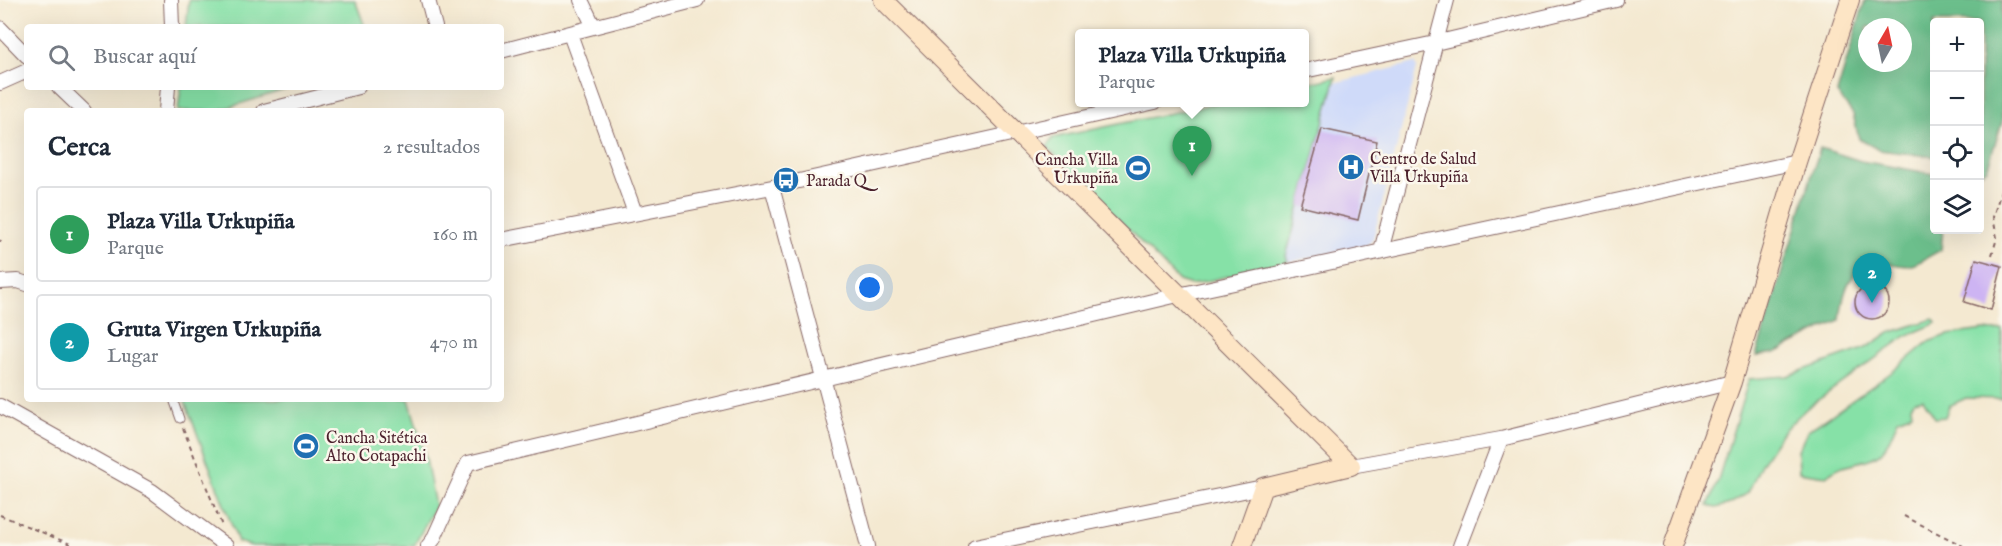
<!DOCTYPE html>
<html lang="es">
<meta charset="utf-8">
<style>
:root{--surface:#fff;--page:#f2f2f3;--text:#1f2937;--muted:#747a83;--line:#e0e1e3;--accent:#1a73e8}
body{margin:0;font-family:"IM FELL English",serif;background:var(--page);color:var(--text)}
.controls{position:absolute;right:18px;top:18px;display:grid;overflow:hidden;border-radius:6px;box-shadow:0 6px 24px #0002}
.controls button{width:54px;height:54px;display:grid;place-items:center;padding:0;border:0;border-bottom:2px solid var(--line);background:var(--surface);color:var(--text);font:30px sans-serif}
.compass{position:absolute;left:1858px;top:18px;width:54px;height:54px;border-radius:50%;background:var(--surface);box-shadow:0 6px 24px #0002;rotate:9deg}
.you{position:absolute;left:870px;top:288px;width:21px;height:21px;margin:-15px;border:4px solid #fff;border-radius:50%;background:#1a73e8;box-shadow:0 0 0 9px #1a73e833}
.badge{display:grid;place-items:center;width:39px;height:39px;border-radius:50%;background:var(--accent);color:#fff;font-size:20px;font-weight:700}
.pin{position:absolute;translate:-50% -50px;filter:drop-shadow(0 2px 3px #0008)}
.pin::after{content:'';position:absolute;top:32px;width:21px;height:18px;background:inherit;clip-path:polygon(0 0,100% 0,50% 100%)}
.popup{position:absolute;left:1075px;top:29px;width:234px;height:78px;box-sizing:border-box;display:grid;place-content:center;border-radius:6px;background:var(--surface);filter:drop-shadow(0 2px 4px #0005);font-size:20px;white-space:nowrap;color:var(--muted)}
.popup b{font-size:22px;color:var(--text)}
.popup::after{content:'';position:absolute;left:50%;top:100%;margin-left:-12px;border:12px solid transparent;border-top-color:var(--surface)}
.list{margin:0;padding:0;list-style:none}
h2{display:flex;justify-content:space-between;align-items:center;height:78px;margin:0;padding:0 24px;font-size:26px}
h2 small{font-size:20px;font-weight:400;color:var(--muted)}
.list li{display:grid;grid-template-columns:39px 1fr auto;gap:18px;align-items:center;box-sizing:border-box;height:96px;margin:0 12px 12px;padding:0 12px;border:2px solid var(--line);border-radius:6px}
.list b{display:block;font-size:22px;white-space:nowrap}
.list p{margin:0;font-size:20px;white-space:nowrap;color:var(--muted)}
.list em{font-size:20px;font-style:normal;color:var(--muted)}
.icon{flex:none;width:33px;height:33px;fill:none;stroke:currentColor;stroke-width:2;stroke-linecap:round;stroke-linejoin:round}
.map{position:relative;flex:none;width:2002px;height:546px;overflow:hidden}
.search{position:absolute;background:var(--surface);box-shadow:0 6px 24px #0002;left:24px;top:24px;width:480px;height:66px;display:flex;align-items:center;gap:15px;box-sizing:border-box;padding:0 21px;border-radius:6px;color:var(--muted);font-size:22px}
.panel{position:absolute;background:var(--surface);box-shadow:0 6px 24px #0002;left:24px;top:108px;width:480px;height:294px;border-radius:6px}
.map>svg:first-child{display:block}
.built{fill:#cfdaf9}
.green{fill:#86e1a7;stroke:#688069;stroke-width:1.5}
.forest{fill:#6cbf8c;stroke:#5b6f5c;stroke-width:1.5;fill-rule:evenodd}
.building{fill:#cdb4f3}
.lines{fill:none;stroke-linecap:round;stroke-linejoin:round}
.lane-casing{stroke:#866665;stroke-width:9}
.street-casing{stroke:#866665;stroke-width:16}
.secondary-casing{stroke:#866665;stroke-width:20}
.path{stroke:#866665;stroke-width:2;stroke-dasharray:4.5 4.5;stroke-linecap:butt}
.lane{stroke:#fff;stroke-width:7}
.street{stroke:#fff;stroke-width:14}
.secondary{stroke:#fde5c5;stroke-width:18}
.labels{text-anchor:middle;stroke-width:5;stroke-linejoin:round;paint-order:stroke}
.poi-label{font-size:16px;fill:#4a1f2b;stroke:#fbf7ec;text-anchor:start}
</style>
<div class="map">
<svg width="2002" height="546" viewBox="0 0 2002 546">
<rect width="100%" height="100%" fill="#fbf7ec"/>
<filter id="ink" filterUnits="userSpaceOnUse"><feTurbulence type="fractalNoise" baseFrequency=".0167" numOctaves="2"/><feDisplacementMap in="SourceGraphic" scale="12" xChannelSelector="R" yChannelSelector="G"/><feConvolveMatrix kernelMatrix="1 2 1 2 8 2 1 2 1" color-interpolation-filters="sRGB"/></filter>
<filter id="wash" filterUnits="userSpaceOnUse"><feTurbulence type="fractalNoise" baseFrequency=".008" numOctaves="4" result="noise"/><feDisplacementMap in="SourceGraphic" scale="24" xChannelSelector="R" yChannelSelector="G"/><feGaussianBlur stdDeviation="1.35" result="paint"/><feColorMatrix in="noise" values="0 0 0 0 0 0 0 0 0 0 0 0 0 0 0 0 0 1.4 0 .05"/><feComposite in="paint" operator="in"/></filter>
<g filter="url(#wash)">
<rect width="100%" height="100%" fill="#f4e9d1"/>
<path class="built" d="M1415,63L1417,68L1373,239L1366,247L1288,262L1286,256L1334,83Z"/>
<path class="green" d="M189,0H355L365,27H186Z
M1336,77L1286,256L1288,262L1191,285L1179,281L1047,147L1053,138L1218,103L1304,102L1305,84Z
M181,87H294L217,111H178Z
M1933,319L1937,323L1906,336L1806,409L1783,431L1761,464L1748,493L1730,504L1716,508L1708,506L1718,480L1749,379L1787,376L1866,348L1889,333Z
M1984,330L1994,331L2002,330V399L1966,398L1949,406L1945,417L1935,418L1923,399L1914,401L1911,406L1912,413L1898,419C1893,431 1887,450 1876,456C1857,466 1845,460 1826,476L1799,472L1798,451L1808,430L1823,421L1892,372L1928,342L1947,335Z
M184,399H409L426,459L435,506L414,546H252L238,542Z"/>
<path class="forest" d="M1865,0H2002V122L1987,169L1980,173V22H1934V157L1879,150L1859,139L1853,114L1837,93ZM1867,27H1903V63H1867Z
M1820,148L1861,161L1934,174V230H1943L1941,250C1932,254 1922,262 1912,265C1904,268 1892,263 1884,263C1849,263 1843,292 1840,320L1775,353L1756,356Z"/>
<g id="blocks">
<path class="building" d="M1322,129L1377,141L1358,220L1300,206Z
M1976,259L2002,266L1991,310L1964,302Z
M1855 302a17 17 0 1 1 34 0a17 17 0 1 1-34 0Z"/>
</g>
</g>
<g filter="url(#ink)">
<use href="#blocks" fill-opacity="0" stroke="#866665" stroke-width="1.5"/>
<g class="lines">
<defs>
<path id="lane" d="M173,399L180,419"/>
<path id="street" d="M171,0L172,27
M428,0L435,27
M581,0L594,27
M0,28L27,56
M570,34L635,213
M501,51L697,0
M1304,71L1435,43L1616,0
M0,83L27,71
M59,87L84,111
M166,111L168,87
M264,111L358,87
M772,187L868,546
M501,240L772,187L1155,102
M1381,251L1447,0
M0,282L18,281L27,284
M0,406L152,491L226,546
M1351,466L1501,439L1732,382
M428,546L433,540L468,463L1178,295L1797,162
M975,546L1263,487
M1460,546L1501,439"/>
<path id="secondary" d="M883,0L1351,466
M1242,546L1263,487L1351,466
M1673,546L1732,382L1797,162L1850,0"/>
</defs>
<use href="#lane" class="lane-casing"/>
<use href="#street" class="street-casing"/>
<use href="#secondary" class="secondary-casing"/>
<path class="path" d="M0,240L1,242
M1992,255L1997,238L1993,217L2002,188
M183,428L222,526
M0,515L75,546
M1904,516L1963,546"/>
<use href="#lane" class="lane"/>
<use href="#street" class="street"/>
<use href="#secondary" class="secondary"/>
</g>
</g>
<defs>
<symbol id="hospital-disc" viewBox="-11 -11 22 22"><circle r="9.5" fill="#1f6fb2" stroke="#fbf7ec"/><path d="M-5-5h3v3.5h4V-5h3V5h-3V1.5h-4V5h-3Z" fill="#fff"/></symbol>
<symbol id="stadium-disc" viewBox="-11 -11 22 22"><circle r="9.5" fill="#1f6fb2" stroke="#fbf7ec"/><path d="M0-5a6.5 5 0 1 0 0 10a6.5 5 0 1 0 0-10ZM-3.5-1.8h7v3.6h-7Z" fill="#fff"/></symbol>
<symbol id="bus-disc" viewBox="-11 -11 22 22"><circle r="9.5" fill="#1f6fb2" stroke="#fbf7ec"/><path d="M-5-6H5V4H4V6H2V4H-2V6H-4V4H-5ZM-3.5-4V0h7V-4ZM-3.5 1.2v1.5H-2V1.2ZM2 1.2v1.5H3.5V1.2Z" fill="#fff"/></symbol>
</defs>
<g fill-rule="evenodd">
<use href="#hospital-disc" x="1336" y="152" width="30" height="30"/>
<use href="#stadium-disc" x="1123" y="153" width="30" height="30"/>
<use href="#bus-disc" x="771" y="165" width="30" height="30"/>
<use href="#stadium-disc" x="291" y="431" width="30" height="30"/>
</g>
<g class="labels">
<g class="poi-label">
<text x="1370" y="164">Centro de Salud<tspan x="1370" dy="18">Villa Urkupiña</tspan></text>
<text x="1118" y="165" text-anchor="end">Cancha Villa<tspan x="1118" dy="18">Urkupiña</tspan></text>
<text x="806" y="186">Parada Q</text>
<text x="326" y="443">Cancha Sitética<tspan x="326" dy="18">Alto Cotapachi</tspan></text>
</g>
</g>
</svg>
<div class="controls">
<button>+</button>
<button>−</button>
<button><svg class="icon" aria-label="locate" viewBox="0 0 24 24"><circle cx="12" cy="12" r="6"/><path d="M12 2v4M12 18v4M2 12h4M18 12h4"/></svg></button>
<button><svg class="icon" aria-label="layers" viewBox="0 0 24 24"><path d="M12 4l9 5-9 5-9-5zM3 14l9 5 9-5"/></svg></button>
</div>
<svg class="compass" viewBox="-18 -18 36 36"><path d="M0-13l5 13h-10z" fill="#e53935"/><path d="M0 13l5-13h-10z" fill="#747a83"/></svg>
<div class="you"></div>
<div class="pin badge" style="left:1192px;top:176px;background:#2e9e5b">1</div>
<div class="popup"><b>Plaza Villa Urkupiña</b>Parque</div>
<div class="pin badge" style="left:1872px;top:303px;background:#0f9aa8">2</div>
<div class="search"><svg class="icon" aria-label="search" viewBox="0 0 24 24"><circle cx="10" cy="10" r="6"/><path d="M15 15l6 6"/></svg>Buscar aquí</div>
<section class="panel">
<h2>Cerca<small>2 resultados</small></h2>
<ul class="list">
<li><span class="badge" style="background:#2e9e5b">1</span><div><b>Plaza Villa Urkupiña</b><p>Parque</p></div><em>160 m</em></li>
<li><span class="badge" style="background:#0f9aa8">2</span><div><b>Gruta Virgen Urkupiña</b><p>Lugar</p></div><em>470 m</em></li>
</ul>
</section>
</div>
